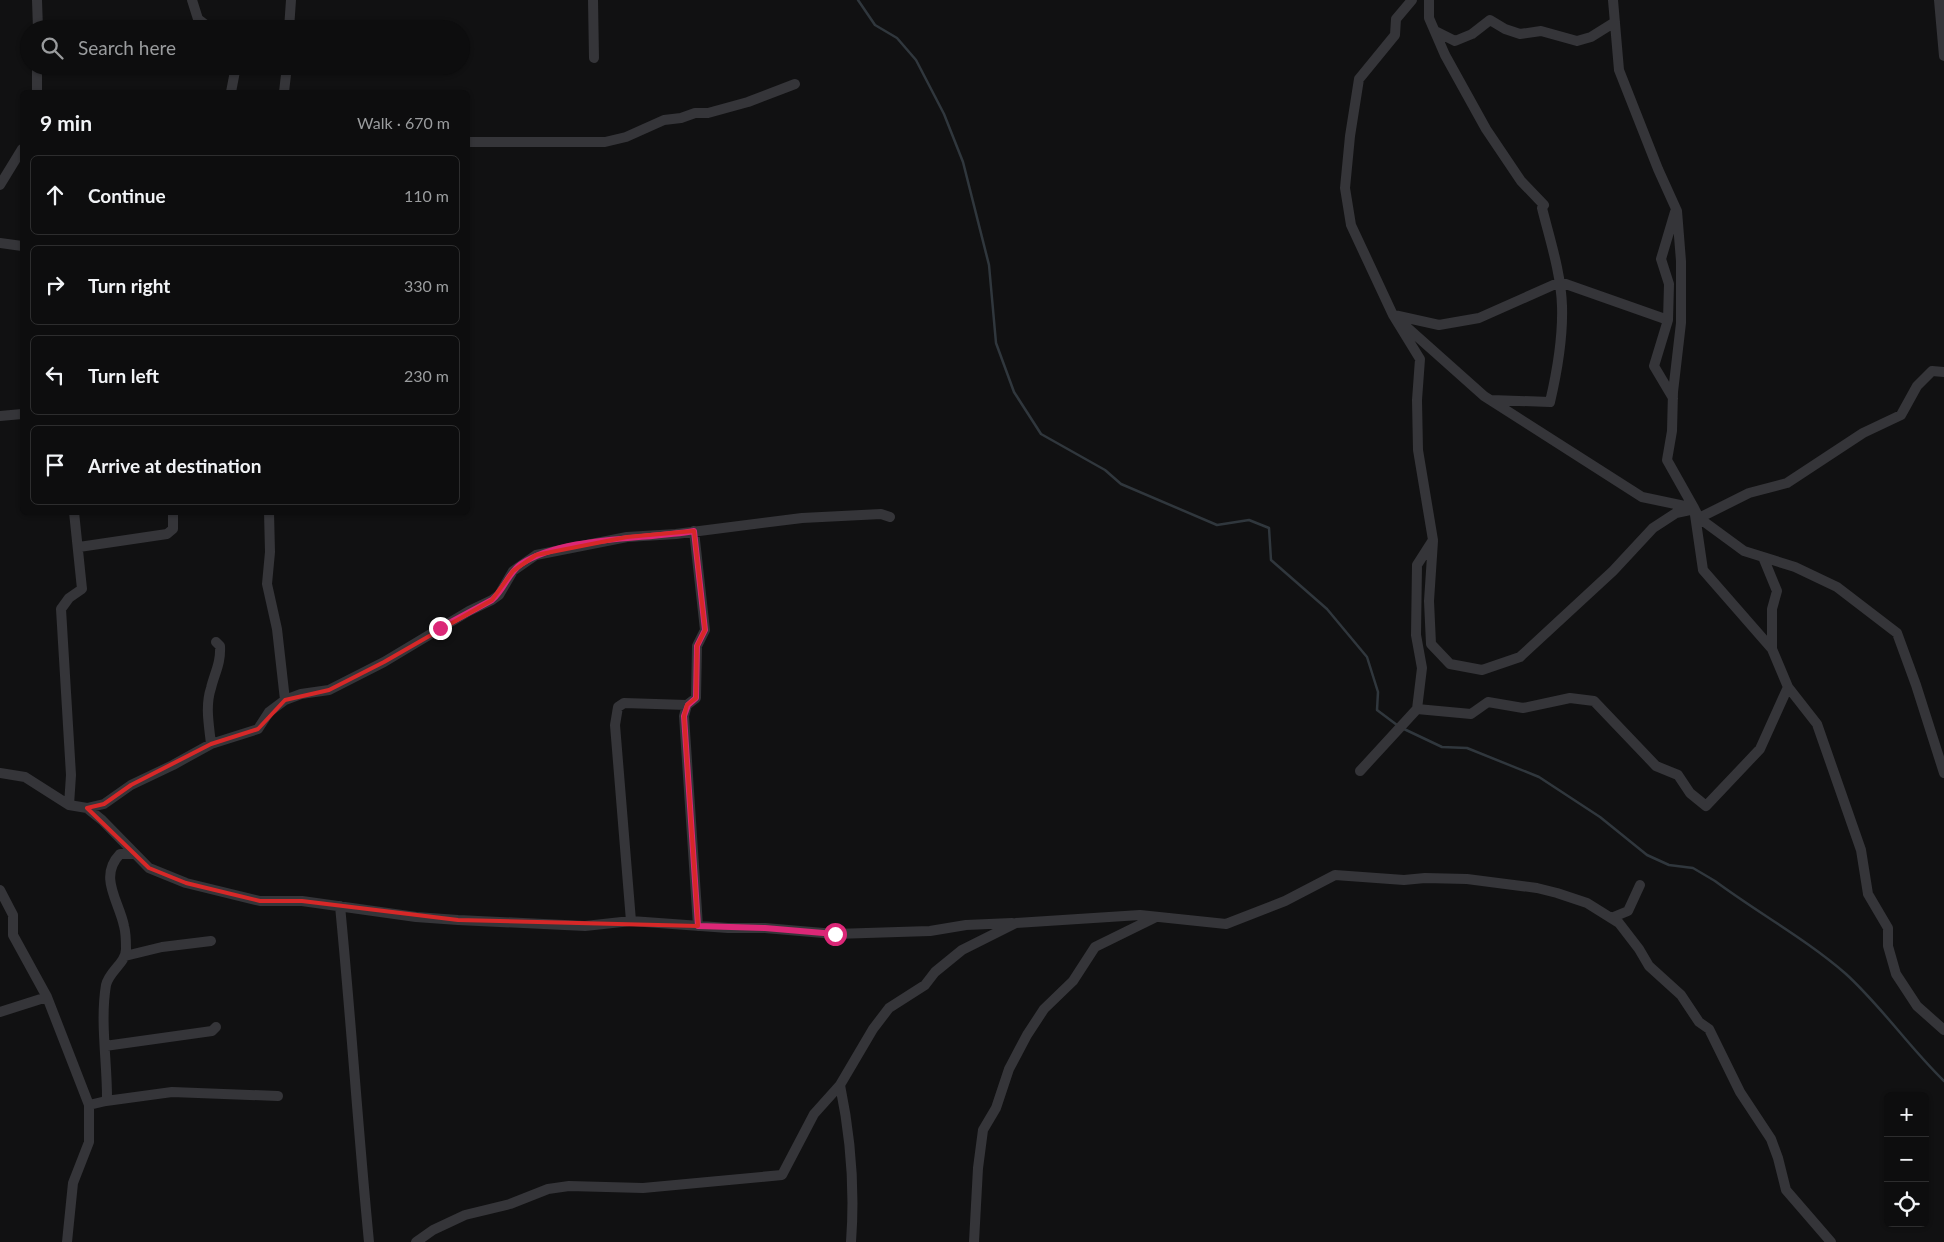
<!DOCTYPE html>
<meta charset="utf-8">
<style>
:root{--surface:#0d0d0e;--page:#161617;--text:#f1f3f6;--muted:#9a9c9e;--line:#2d2d2e}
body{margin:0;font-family:Lato,sans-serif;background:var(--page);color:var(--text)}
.controls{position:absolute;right:15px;bottom:15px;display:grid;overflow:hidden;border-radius:8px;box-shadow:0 1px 4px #0004}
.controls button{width:45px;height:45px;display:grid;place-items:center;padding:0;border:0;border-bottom:1px solid var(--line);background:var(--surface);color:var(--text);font:25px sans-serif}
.stop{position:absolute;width:15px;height:15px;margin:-11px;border:4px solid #db2777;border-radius:50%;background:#fff}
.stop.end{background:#db2777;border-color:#fff;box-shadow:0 1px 5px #0008}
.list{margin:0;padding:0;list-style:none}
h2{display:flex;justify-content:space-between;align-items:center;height:65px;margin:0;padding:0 20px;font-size:21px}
h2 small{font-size:16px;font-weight:400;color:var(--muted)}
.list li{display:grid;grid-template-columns:32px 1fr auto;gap:15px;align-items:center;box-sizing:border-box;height:80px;margin:0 10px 10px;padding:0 10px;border:1px solid var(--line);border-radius:8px}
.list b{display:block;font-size:19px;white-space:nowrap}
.list em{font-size:16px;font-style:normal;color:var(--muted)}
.icon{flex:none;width:28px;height:28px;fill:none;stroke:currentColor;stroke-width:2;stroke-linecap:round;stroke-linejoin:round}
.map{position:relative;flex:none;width:1944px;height:1242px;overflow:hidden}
.search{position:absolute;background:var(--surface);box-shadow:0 1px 4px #0004;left:20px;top:20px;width:450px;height:55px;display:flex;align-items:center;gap:12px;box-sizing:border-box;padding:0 18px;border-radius:28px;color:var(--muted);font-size:19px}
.panel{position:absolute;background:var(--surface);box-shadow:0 1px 4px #0004;left:20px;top:90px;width:450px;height:425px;border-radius:8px}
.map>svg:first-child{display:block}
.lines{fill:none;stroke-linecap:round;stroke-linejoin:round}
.stream{stroke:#30373d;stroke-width:2.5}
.minor{stroke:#353539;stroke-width:10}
.route{stroke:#db2777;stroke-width:6}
.marked{fill:none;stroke:#d62828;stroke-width:4;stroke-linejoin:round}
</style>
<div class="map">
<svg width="1944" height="1242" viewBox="0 0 1944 1242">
<rect width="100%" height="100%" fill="#111112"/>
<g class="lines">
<path class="stream" d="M858,0L875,25L897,38L916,60L944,114L963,162L989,265L996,343L1014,392L1041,434L1105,470L1121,484L1217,525L1249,520L1269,528L1271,560L1327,609L1367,657L1378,692L1377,710L1397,725
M1404,729L1442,747L1467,748L1539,777L1600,817L1647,855L1669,865L1693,868L1715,881C1758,913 1806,939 1846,974C1882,1007 1909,1047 1944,1081"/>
<path class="minor" d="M37,0L38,29
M192,0L198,19L211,29
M593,0L594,58
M1429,0V18L1445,55L1486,129L1521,181L1544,205L1542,208C1550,240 1561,273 1562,306C1563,337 1557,372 1550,402L1491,400
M1613,0L1619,70L1658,169L1677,211L1681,261V323L1673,392L1672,431L1667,460L1694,508L1703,570L1772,649
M1939,0L1944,56
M289,29L291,0
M1435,31L1455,41L1472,34L1490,20L1505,29L1520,34L1541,31L1577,41L1591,37L1615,22
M37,92V66
M231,92L236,66
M284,92L287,66
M468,142H605L626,137L664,120L681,118L695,113H708L748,102L795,84
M0,185L22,149
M0,243L22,246
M1394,315L1439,325L1479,318L1560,282L1668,320L1654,366L1673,398
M1668,320L1669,284L1661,259L1675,212
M1401,322L1484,396L1642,497L1694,508L1699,518L1744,551L1795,567L1837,587L1897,633L1916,685L1944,773
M0,416L22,414
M269,512L270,552L267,584L277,629L285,700
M1699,518L1749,493L1787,483L1863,433L1901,415L1917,386L1932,371L1944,372
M694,531L705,630L697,646L696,698L687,705L684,716L698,926
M1433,541L1429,601L1431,644L1450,664L1482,670L1520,657L1613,571L1653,528L1676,513L1690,510
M79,547L167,534L173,529V512
M1763,557L1777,591L1772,609V649L1788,687L1817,724L1861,850L1868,894L1888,928V946L1896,974L1917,1006L1944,1030
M1417,709L1471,714L1488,702L1523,708L1570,698L1594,701L1656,766L1678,775L1690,793L1706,806L1760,749L1788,687
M211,744C209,725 205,706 211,688C215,672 221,663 220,646L216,642
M1360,771L1417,709L1422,668L1416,635L1417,565L1433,540L1418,450L1417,400L1420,359L1393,315L1351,225L1345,188L1350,136L1359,79L1395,35L1396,19L1412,0
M0,773L25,777L69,805L87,808L102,820L149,868L186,883L260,901H302L416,917L458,920L585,926L631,921L728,928H765L835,934L930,931L966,925L1012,923
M69,805L71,775L61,609L69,598L82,589L74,512
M87,808L104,804L131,785L173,765L211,744L258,729L269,712L285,700L301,694L329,690L384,662L469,611L492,600L499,595L513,571L536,555L627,537L676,534L802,518L881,514L890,517
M0,890L13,915V935L47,997L89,1105V1142L73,1183L67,1242
M340,906C351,1018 358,1130 369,1242
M1611,918L1628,911L1640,885
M631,921L615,725L618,707L624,703L687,705
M125,956L162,947L211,941
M0,1012L47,997
M105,1046L212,1031L216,1027
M840,1085C851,1138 855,1189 851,1242
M106,1101L172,1092L278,1096
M89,1105L106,1101L107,1097C107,1060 100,1021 106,985C109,971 126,963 126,949C126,942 126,933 124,926C119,901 98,877 120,854H133
M416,1242L433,1230L465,1215L510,1204L548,1189L569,1186L643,1188L782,1175L814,1114L840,1085L873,1029L889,1008L925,985L935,972L962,950L1016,923L1140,915L1226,924L1285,901L1335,875L1404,880L1425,878L1467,879L1537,888L1557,893L1587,903L1619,923L1639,949L1649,966L1681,995L1699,1022L1709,1029L1740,1092L1771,1139L1778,1158L1786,1190L1831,1242
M974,1242L978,1168L983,1130L996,1108L1009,1069L1027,1035L1044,1009L1073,981L1095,947L1156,917"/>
</g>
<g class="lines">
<path class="route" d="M440,628L492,600C504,590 508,573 521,564C564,536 643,540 694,531L705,630L697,646L696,698L688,705L684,716L698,926L765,928L835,934"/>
</g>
<path class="marked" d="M694,531L705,630L697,646L696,698L687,705L684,716L698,926L458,920L302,901H260L186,883L149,868L87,808L104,804L131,785L211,744L258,729L285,700L329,690L384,662L492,600L513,571L536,555L627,537Z"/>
</svg>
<div class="controls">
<button>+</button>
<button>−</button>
<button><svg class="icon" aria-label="locate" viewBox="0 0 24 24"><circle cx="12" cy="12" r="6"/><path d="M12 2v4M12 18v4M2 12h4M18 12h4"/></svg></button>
</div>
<div class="stop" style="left:835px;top:934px"></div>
<div class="stop end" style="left:440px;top:628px"></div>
<div class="search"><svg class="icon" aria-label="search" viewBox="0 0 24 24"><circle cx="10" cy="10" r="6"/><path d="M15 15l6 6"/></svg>Search here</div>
<section class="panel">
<h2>9 min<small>Walk · 670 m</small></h2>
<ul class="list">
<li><svg class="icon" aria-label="ahead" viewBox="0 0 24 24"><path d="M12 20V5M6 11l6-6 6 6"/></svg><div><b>Continue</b></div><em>110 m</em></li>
<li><svg class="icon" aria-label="right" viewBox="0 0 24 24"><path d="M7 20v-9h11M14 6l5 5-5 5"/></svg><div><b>Turn right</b></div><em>330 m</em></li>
<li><svg class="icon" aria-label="left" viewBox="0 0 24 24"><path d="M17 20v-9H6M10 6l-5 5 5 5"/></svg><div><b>Turn left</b></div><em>230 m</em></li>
<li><svg class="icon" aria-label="arrive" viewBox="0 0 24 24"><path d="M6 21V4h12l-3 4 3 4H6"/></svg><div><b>Arrive at destination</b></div></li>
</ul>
</section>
</div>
